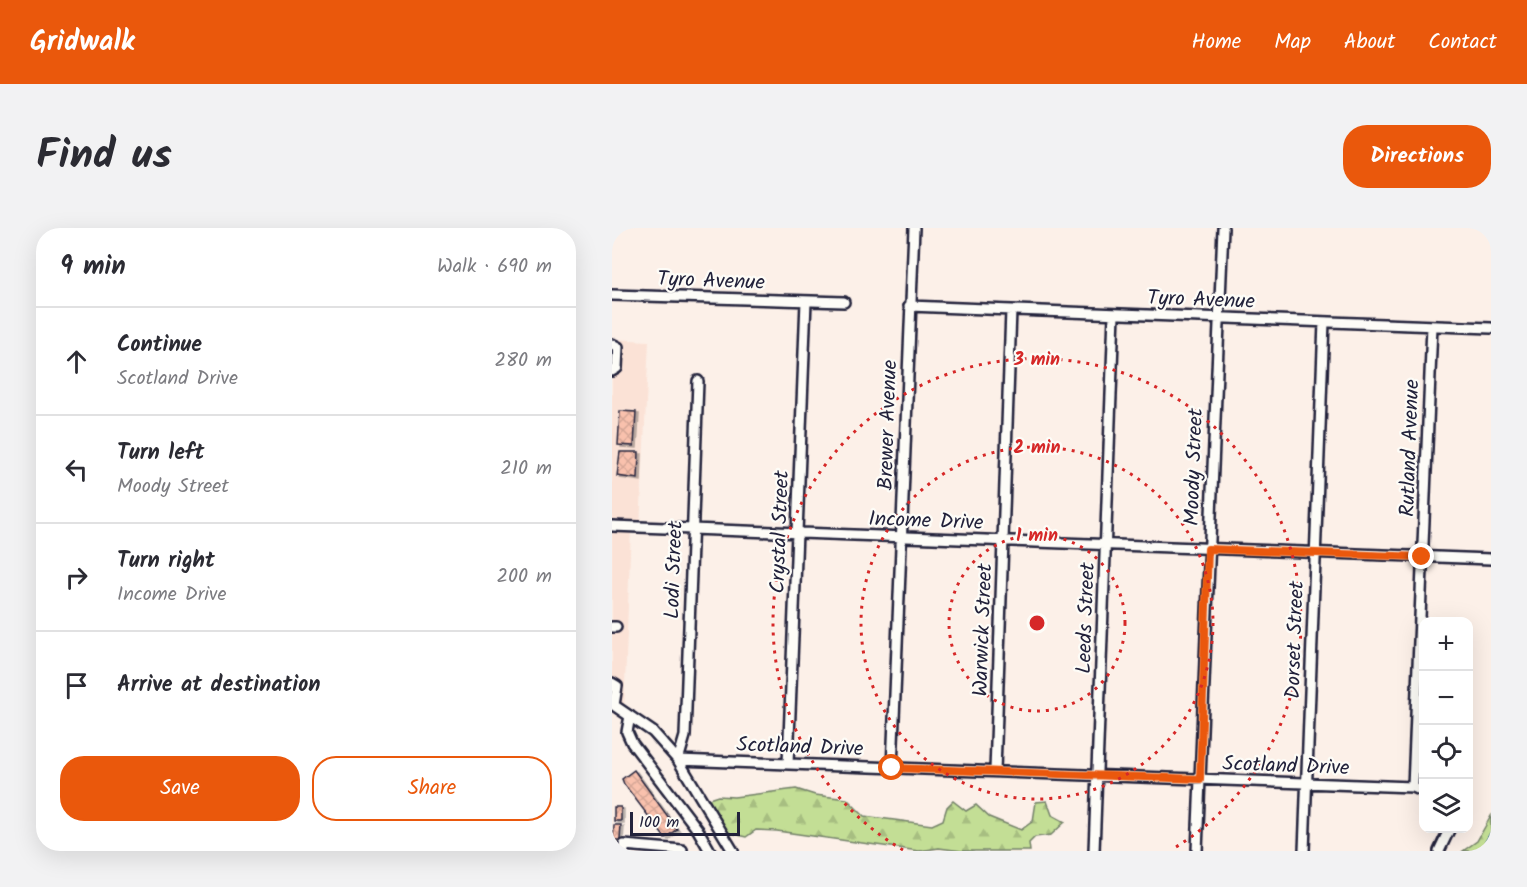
<!DOCTYPE html>
<meta charset="utf-8">
<style>
:root{--surface:#fff;--page:#f2f2f3;--text:#2b2b33;--muted:#7c7c81;--line:#e1e1e2;--accent:#ea580c}
body{margin:0;font-family:Kalam,sans-serif;background:var(--page);color:var(--text)}
.controls{position:absolute;right:18px;bottom:18px;display:grid;overflow:hidden;border-radius:12px;box-shadow:0 6px 24px #0002}
.controls button{width:54px;height:54px;display:grid;place-items:center;padding:0;border:0;border-bottom:2px solid var(--line);background:var(--surface);color:var(--text);font:30px sans-serif}
.scale{position:absolute;left:18px;bottom:15px;width:110px;box-sizing:border-box;padding-left:6px;border:3px solid #22223b;border-top:0;font-size:16px;line-height:21px;white-space:nowrap;color:#22223b;-webkit-text-stroke:4px #fdfcf7;paint-order:stroke}
.stop{position:absolute;width:18px;height:18px;margin:-14px;border:4px solid #ea580c;border-radius:50%;background:#fff}
.stop.end{background:#ea580c;border-color:#fff;box-shadow:0 2px 6px #0008}
.list{margin:0;padding:0;list-style:none}
h2{display:flex;justify-content:space-between;align-items:center;height:78px;margin:0;padding:0 24px;font-size:26px}
h2 small{font-size:20px;font-weight:400;color:var(--muted)}
.list li{display:grid;grid-template-columns:39px 1fr auto;gap:18px;align-items:center;box-sizing:border-box;height:108px;padding:0 24px;border-top:2px solid var(--line)}
.list b{display:block;font-size:22px;white-space:nowrap}
.list p{margin:0;font-size:20px;white-space:nowrap;color:var(--muted)}
.list em{font-size:20px;font-style:normal;color:var(--muted)}
.actions{display:flex;gap:12px;padding:18px 24px}
.actions a{flex:1;padding:14px 0;border:2px solid var(--accent);border-radius:24px;text-align:center;font-size:21px;color:var(--accent)}
.actions .main{background:var(--accent);color:#fff}
.icon{flex:none;width:33px;height:33px;fill:none;stroke:currentColor;stroke-width:2;stroke-linecap:round;stroke-linejoin:round}
.map{position:relative;flex:none;width:879px;height:623px;overflow:hidden;border-radius:24px}
header{display:flex;align-items:center;gap:36px;box-sizing:border-box;height:84px;padding:0 30px;background:var(--accent);color:#fff}
header strong{font-size:28px}
nav{display:flex;gap:33px;margin-inline-start:auto;font-size:21px}
.intro{display:flex;align-items:center;justify-content:space-between;box-sizing:border-box;height:144px;padding:0 36px}
h1{margin:0;font-size:42px}
.button{padding:15px 27px;border-radius:24px;background:var(--accent);color:#fff;font-size:21px;font-weight:700}
main{display:flex;gap:36px;padding:0 36px}
aside{flex:1;background:var(--surface);border-radius:24px;box-shadow:0 6px 24px #0002}
.map>svg:first-child{display:block}
.built{fill:#fbe2d6}
.forest{fill:url(#forest-firs);stroke:#728068;stroke-width:1.5}
.lines{fill:none;stroke-linecap:round;stroke-linejoin:round}
.stream{stroke:#5c84a0;stroke-width:2}
.building{fill:url(#building-cross-hatch);stroke:#22223b;stroke-width:1.5;filter:url(#shadow)}
.minor-casing{stroke:#22223b;stroke-width:14}
.minor{stroke:#fdfcf7;stroke-width:9}
.route{stroke:#ea580c;stroke-width:8}
.ring{fill:none;stroke:#d62828;stroke-width:3;stroke-dasharray:3 6}
.labels{text-anchor:middle;stroke-width:4.5;stroke-linejoin:round;paint-order:stroke}
.street-label{font-size:21px;fill:#22223b;stroke:#fdfcf7}
.centre{fill:#d62828;stroke:#fdfcf7;stroke-width:3}
.ring-label{font-size:18px;text-anchor:middle;font-weight:bold;fill:#d62828;stroke:#fdfcf7;stroke-width:4.5;stroke-linejoin:round;paint-order:stroke}
</style>
<header>
<strong>Gridwalk</strong>
<nav><a>Home</a><a>Map</a><a>About</a><a>Contact</a></nav>
</header>
<div class="intro"><h1>Find us</h1><a class="button">Directions</a></div>
<main>
<aside>
<h2>9 min<small>Walk · 690 m</small></h2>
<ul class="list">
<li><svg class="icon" aria-label="ahead" viewBox="0 0 24 24"><path d="M12 20V5M6 11l6-6 6 6"/></svg><div><b>Continue</b><p>Scotland Drive</p></div><em>280 m</em></li>
<li><svg class="icon" aria-label="left" viewBox="0 0 24 24"><path d="M17 20v-9H6M10 6l-5 5 5 5"/></svg><div><b>Turn left</b><p>Moody Street</p></div><em>210 m</em></li>
<li><svg class="icon" aria-label="right" viewBox="0 0 24 24"><path d="M7 20v-9h11M14 6l5 5-5 5"/></svg><div><b>Turn right</b><p>Income Drive</p></div><em>200 m</em></li>
<li><svg class="icon" aria-label="arrive" viewBox="0 0 24 24"><path d="M6 21V4h12l-3 4 3 4H6"/></svg><div><b>Arrive at destination</b></div></li>
</ul>
<div class="actions"><a class="main">Save</a><a>Share</a></div>
</aside>
<div class="map">
<svg width="879" height="623" viewBox="0 0 879 623">
<defs>
<pattern id="forest-firs" width="22" height="20" patternUnits="userSpaceOnUse" patternTransform="scale(1.5)"><rect width="22" height="20" fill="#c3de95"/><path d="M5 1l3.5 6h-7zM16 11l3.5 6h-7z" fill="#a7be81"/></pattern>
<pattern id="building-cross-hatch" width="8" height="8" patternUnits="userSpaceOnUse" patternTransform="scale(1.5)"><rect width="8" height="8" fill="#f9c1ad"/><path d="M0 0l8 8M0 8l8-8" fill="none" stroke="#d5a696"/></pattern>
<filter id="shadow"><feDropShadow dx="3" dy="2" stdDeviation="0" flood-color="#0004"/></filter>
</defs>
<rect width="100%" height="100%" fill="#fcf0e8"/>
<filter id="ink" filterUnits="userSpaceOnUse"><feTurbulence type="fractalNoise" baseFrequency=".0167" numOctaves="2"/><feDisplacementMap in="SourceGraphic" scale="12" xChannelSelector="R" yChannelSelector="G"/><feConvolveMatrix kernelMatrix="1 2 1 2 8 2 1 2 1" color-interpolation-filters="sRGB"/></filter>
<g filter="url(#ink)">
<path class="built" d="M0,111L37,113L28,299H19L12,483L0,476Z"/>
<path class="forest" d="M184,561L203,567L235,571L252,588L320,597L331,592L335,579L341,573L354,583L364,577L377,589L409,602L421,593L424,574L435,573L440,587L453,594L439,607L423,609L417,615L418,623H350L327,620L307,623L165,603L144,602L134,609L117,605L94,572L106,568L122,569Z
M879,588V623H851L865,613Z"/>
<g class="lines">
<path class="stream" d="M868,623L879,604"/>
</g>
<path class="building" d="M8,183L24,184L22,218L6,217Z
M8,224H27L26,251L5,248Z
M22,542L65,601L53,610L12,556L10,551Z
M2,579H9V593H2Z
M2,597H9L8,612H1Z"/>
<g class="lines">
<defs>
<path id="minor" d="M0,67L232,74
M297,78L879,100
M0,116L6,119L5,140L0,143
M86,153L73,508L66,532L801,559L812,564
M0,298L879,331
M0,399H4
M0,455L5,458L2,477
M0,476L41,504L66,532L121,623
M18,488L15,504L20,515L86,602L98,623
M176,536L194,73
M280,540L302,0
M383,543L399,82
M801,559L820,98
M12,623V617L70,622
M482,623L502,86
M585,623L611,0
M692,623L712,94
M827,623L838,600"/>
</defs>
<use href="#minor" class="minor-casing"/>
<use href="#minor" class="minor"/>
</g>
</g>
<g class="lines" filter="url(#ink)">
<path class="route" d="M280,540L588,551L596,321L810,329"/>
</g>
<g class="ring">
<circle cx="425" cy="395" r="88"/>
<circle cx="425" cy="395" r="176"/>
<path d="M291 622A264 264 0 1 1 559 622"/>
</g>
<g class="labels">
<g class="street-label">
<text transform="translate(99 52) rotate(2)" y="7">Tyro Avenue</text>
<text transform="translate(589 71) rotate(2)" y="7">Tyro Avenue</text>
<text transform="translate(275 197) rotate(-88)" y="7">Brewer Avenue</text>
<text transform="translate(797 220) rotate(-88)" y="7">Rutland Avenue</text>
<text transform="translate(581 239) rotate(-88)" y="7">Moody Street</text>
<text transform="translate(314 292) rotate(2)" y="7">Income Drive</text>
<text transform="translate(167 304) rotate(-88)" y="7">Crystal Street</text>
<text transform="translate(61 342) rotate(-88)" y="7">Lodi Street</text>
<text transform="translate(473 390) rotate(-88)" y="7">Leeds Street</text>
<text transform="translate(370 402) rotate(-88)" y="7">Warwick Street</text>
<text transform="translate(682 412) rotate(-88)" y="7">Dorset Street</text>
<text transform="translate(188 518) rotate(2)" y="7">Scotland Drive</text>
<text transform="translate(674 537) rotate(2)" y="7">Scotland Drive</text>
</g>
</g>
<circle cx="425" cy="395" r="9" class="centre"/>
<g class="ring-label">
<text x="425" y="137">3 min</text>
<text x="425" y="225">2 min</text>
<text x="425" y="313">1 min</text>
</g>
</svg>
<div class="controls">
<button>+</button>
<button>−</button>
<button><svg class="icon" aria-label="locate" viewBox="0 0 24 24"><circle cx="12" cy="12" r="6"/><path d="M12 2v4M12 18v4M2 12h4M18 12h4"/></svg></button>
<button><svg class="icon" aria-label="layers" viewBox="0 0 24 24"><path d="M12 4l9 5-9 5-9-5zM3 14l9 5 9-5"/></svg></button>
</div>
<div class="scale">100 m</div>
<div class="stop" style="left:280px;top:540px"></div>
<div class="stop end" style="left:810px;top:329px"></div>
</div>
</main>
